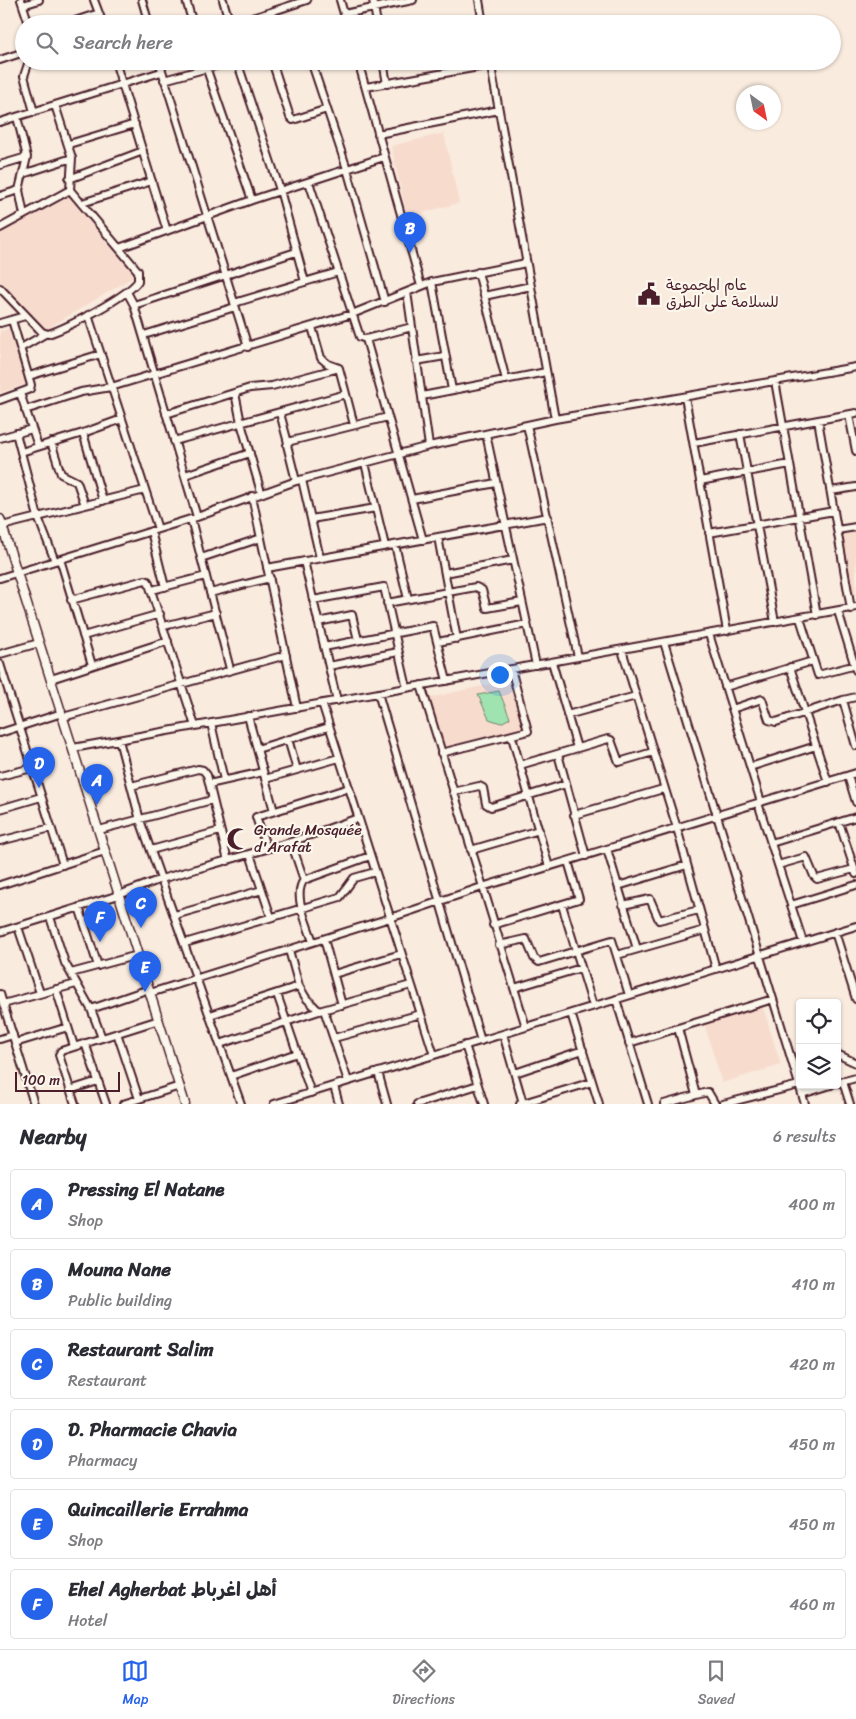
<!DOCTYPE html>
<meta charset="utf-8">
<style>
:root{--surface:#fff;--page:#f7f7f7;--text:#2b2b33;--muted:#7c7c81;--line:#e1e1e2;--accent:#2563eb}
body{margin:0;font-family:Sriracha,"Playpen Sans Arabic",sans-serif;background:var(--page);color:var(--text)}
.controls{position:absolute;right:15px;bottom:15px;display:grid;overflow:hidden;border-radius:5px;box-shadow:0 1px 4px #0004}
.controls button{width:45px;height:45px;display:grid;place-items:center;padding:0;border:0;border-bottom:1px solid var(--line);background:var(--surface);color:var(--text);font:25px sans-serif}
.compass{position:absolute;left:736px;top:85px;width:45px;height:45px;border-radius:50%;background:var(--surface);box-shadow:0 1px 4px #0004;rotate:147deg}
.scale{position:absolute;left:15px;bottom:12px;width:105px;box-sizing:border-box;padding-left:5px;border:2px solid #4a1f2b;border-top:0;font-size:14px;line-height:18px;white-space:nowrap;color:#4a1f2b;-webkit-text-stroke:4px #fbf7ec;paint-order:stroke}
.you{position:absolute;left:499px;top:674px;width:18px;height:18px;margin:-12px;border:4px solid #fff;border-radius:50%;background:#1a73e8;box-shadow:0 0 0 8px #1a73e833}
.badge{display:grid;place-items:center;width:32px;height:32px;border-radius:50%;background:var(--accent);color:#fff;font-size:16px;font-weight:700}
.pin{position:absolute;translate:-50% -41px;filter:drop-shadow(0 1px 2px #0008)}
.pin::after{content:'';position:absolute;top:26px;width:18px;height:15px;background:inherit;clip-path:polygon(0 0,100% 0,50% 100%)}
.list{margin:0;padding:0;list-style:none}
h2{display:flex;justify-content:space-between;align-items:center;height:65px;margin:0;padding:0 20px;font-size:21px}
h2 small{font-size:16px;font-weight:400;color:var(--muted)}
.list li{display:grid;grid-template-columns:32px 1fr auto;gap:15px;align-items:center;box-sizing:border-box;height:70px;margin:0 10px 10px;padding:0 10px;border:1px solid var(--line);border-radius:5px}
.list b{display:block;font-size:19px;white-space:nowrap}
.list p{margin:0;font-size:16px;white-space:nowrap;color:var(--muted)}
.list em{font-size:16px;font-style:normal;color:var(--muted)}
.icon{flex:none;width:28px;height:28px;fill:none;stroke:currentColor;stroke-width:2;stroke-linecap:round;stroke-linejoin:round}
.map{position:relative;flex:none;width:856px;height:1104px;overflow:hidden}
.search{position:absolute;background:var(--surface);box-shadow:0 1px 4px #0004;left:15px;right:15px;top:15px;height:55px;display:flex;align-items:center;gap:12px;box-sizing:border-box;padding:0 18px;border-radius:28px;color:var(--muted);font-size:19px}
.sheet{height:545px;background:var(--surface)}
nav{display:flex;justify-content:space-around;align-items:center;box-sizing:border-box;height:70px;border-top:1px solid var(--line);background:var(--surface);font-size:14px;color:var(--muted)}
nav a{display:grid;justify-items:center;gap:2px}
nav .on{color:var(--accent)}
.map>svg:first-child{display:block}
.built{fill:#f7dcce}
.green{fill:#9fe4b0;stroke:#74826e}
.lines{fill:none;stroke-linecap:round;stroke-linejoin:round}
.minor-casing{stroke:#4a1f2b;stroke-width:10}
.tertiary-casing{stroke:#4a1f2b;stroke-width:11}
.minor{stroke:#fbf7ec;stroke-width:6}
.tertiary{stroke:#fbf7ec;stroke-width:8}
.labels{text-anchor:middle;stroke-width:4.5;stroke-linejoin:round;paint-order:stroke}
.poi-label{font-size:15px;fill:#4a1f2b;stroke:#fbf7ec;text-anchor:start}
</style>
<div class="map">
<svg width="856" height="1104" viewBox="0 0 856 1104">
<rect width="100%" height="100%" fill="#f9ebde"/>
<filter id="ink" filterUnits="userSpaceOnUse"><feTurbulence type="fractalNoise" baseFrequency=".02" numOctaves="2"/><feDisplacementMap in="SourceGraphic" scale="10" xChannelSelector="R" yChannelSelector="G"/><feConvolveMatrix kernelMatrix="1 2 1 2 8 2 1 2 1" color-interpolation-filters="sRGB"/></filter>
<g filter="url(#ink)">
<path class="built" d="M444,133L459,203L407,217L391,146Z
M68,196L135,276L45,330L0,286V233Z
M9,329L26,384L0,393V331Z
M856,530V595L850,596L839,533Z
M508,680L524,729L444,749L429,698Z
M762,1004L781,1065L722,1083L704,1023Z"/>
<path class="green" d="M499,691L510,718L501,723L489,719L478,695Z"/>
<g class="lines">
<defs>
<path id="minor" d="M21,0L29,24
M94,0L103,24
M142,0L149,24
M186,0L193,24
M223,0L230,24
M340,0L347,24
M373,0L377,24
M479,0L483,24
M23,5L39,0
M344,14L413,0
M66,24L99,13
M209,24L228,18
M234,24L307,0
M0,60L24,52
M29,61L24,76L34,112
M38,61L47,64L54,61
M115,61L167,231
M159,61L248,347
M237,61L280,190L305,282
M272,61L290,117L293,120L327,109
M311,61L347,169L385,302
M358,61L421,286
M383,61L387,84
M490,61L555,419
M206,67L252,200
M164,80L233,61
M366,87L490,65
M17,117L27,157L19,190L24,215
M0,122L161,72
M378,134L499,110
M69,144L135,124
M0,165L27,157
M23,174L72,158
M69,179L143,151
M309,182L360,337L366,339L412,327
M0,196L19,190
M82,203L152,181
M0,228L70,190
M119,248L252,200L384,157
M478,272L506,380
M432,282L452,390
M0,288L42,332L48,334C67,328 128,296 138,281V271L70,190L72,158L55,105
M127,292L134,305L197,517
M407,292L429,446
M484,296L531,286
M234,303L338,272
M134,305L296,252
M88,315L158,529
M0,323L25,316
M312,327L321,358L328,364L339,368L346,394
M144,335L235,307
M366,339L423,540
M21,348L45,334
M416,361L445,356
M29,376L101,354
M775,381L817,615
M20,393L38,446
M235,393L241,423L261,492
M422,396L546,372
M685,397L727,631
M0,400L30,389L31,385L12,320
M25,410L81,392L111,387L352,314L432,282L526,263
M280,413L288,443
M166,414L250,388L272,386L339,368
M849,415L856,451
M818,420L851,609
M527,425L578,657
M16,433L38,517L55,561
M486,434L536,665
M740,434L775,622
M0,438L32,429
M174,441L346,394L354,425
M51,442L61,474L77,482L85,505
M694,443L856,413
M21,452L83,433
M365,463L385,546
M185,475L250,453
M302,480L320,558
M296,481L287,445L291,441L388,417
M700,481L790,464
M831,491L856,487
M252,496L297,708
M412,499L496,483
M103,501L83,433L122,419
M191,519L230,669
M311,519L376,508
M2,526L145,490
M837,530L856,527
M151,531L165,587
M709,533L834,511
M438,537L457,639
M395,545L408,599
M201,558L261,538
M60,559L92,665
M304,561L337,701
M267,568L548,517
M445,573L513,560
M0,578L197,517L296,481L429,446L555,419L856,367
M152,590L206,576
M210,593L270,578
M71,600L145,580L148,581L195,726
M313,600L384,587L407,688
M387,603L476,587L482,590L487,608L522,602
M838,611L856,670
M800,618L818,675L856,665
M318,622L352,615L358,640
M164,626L216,613
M709,634L761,802
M83,636L160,614
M438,642L527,624
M664,642L805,1104
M324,647L433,626L447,681
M622,650L677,828L716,969
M0,654L39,643
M552,662L577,748
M0,664L63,865
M329,666L398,652
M790,667L828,782
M51,679L168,641
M421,685L526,1027
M725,687L813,661
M378,693L481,1041
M856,697L843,700L856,746
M322,703L434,1055
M732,709L762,699L769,720L776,722L843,700
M567,715L636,696
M248,716L274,811
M63,717L286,655
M211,723L224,780
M0,733L62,713
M512,737L549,867
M288,739L297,770
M119,740L140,820L241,1104
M73,748L856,607
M257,749L329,727
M441,753L528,731L511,669
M558,754L586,856
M520,765L608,739L611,740L619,762L653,752
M750,767L816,746
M0,776L32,768
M848,776L856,802
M265,779L339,758
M209,784L263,772
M131,786L198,769L203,770L207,775L228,861
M453,792L479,786L483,788L486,804L491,807L566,784
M758,803L803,942
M0,809L41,797
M574,815L663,789
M839,822L856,874
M99,830L212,800
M0,841L51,828
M291,842L358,818
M771,843L856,817
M267,849L256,817L349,788
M607,849L637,949
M151,850L220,831
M471,850L539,830
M250,854L271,917
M778,865L806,857L814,876L817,879L854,869
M0,885L105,851
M618,886L687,865
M562,905L593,1006
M623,905L650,899L659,920L699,910
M791,905L856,885
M79,907L98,966
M175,915L262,890
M50,917L65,963L91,1009L102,1038
M493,925L579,899L568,861
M18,927L40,993
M0,932L119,895L161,879L291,842L304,880
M835,932L856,999
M324,939L342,1005
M313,942C308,925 292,895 304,880L370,856
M185,943L340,897L354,878L375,872
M499,945L526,939L534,958L539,962L612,940L629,995
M617,955L705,930
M71,973L138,955
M334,974L401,954
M299,986L306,998L319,1011
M514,988L581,968
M56,989L74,1046
M150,993L390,918L482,887L856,773
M0,994L34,1104
M277,994L311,1093
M616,999L648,1104
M3,1004L76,984
M91,1009L149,989
M324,1010L348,1081
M571,1013L599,1104
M210,1015L299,986L289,950
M117,1033L139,1099
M503,1034L523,1103
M334,1038L421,1014
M0,1039L13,1035
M15,1043L68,1027
M85,1043L106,1104
M629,1043L773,999
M220,1044L319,1011L411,985
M465,1045L484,1104
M837,1054L856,1063
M378,1072L387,1104
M515,1073L583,1050
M231,1076L297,1053
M843,1082L850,1104
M837,1083L856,1078
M334,1086L339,1104
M70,1090L98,1081
M802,1094L831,1085
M696,1095L708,1092L715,1104
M75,1104L59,1055L61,1051L159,1020
M123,1104L180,1086
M274,1104L856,926
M417,1104L478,1085
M520,1104L592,1082
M664,1104L696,1095L678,1028
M723,1104L799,1085"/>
<path id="tertiary" d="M0,519L185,1104"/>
</defs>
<use href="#minor" class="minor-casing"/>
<use href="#tertiary" class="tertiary-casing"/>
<use href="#minor" class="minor"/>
<use href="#tertiary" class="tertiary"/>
</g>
</g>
<defs>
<symbol id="civic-bare" viewBox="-9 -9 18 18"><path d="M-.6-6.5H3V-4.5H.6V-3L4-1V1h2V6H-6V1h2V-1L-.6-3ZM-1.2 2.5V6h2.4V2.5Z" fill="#4a1f2b" stroke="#fbf7ec" stroke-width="2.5" paint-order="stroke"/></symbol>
<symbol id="mosque-bare" viewBox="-9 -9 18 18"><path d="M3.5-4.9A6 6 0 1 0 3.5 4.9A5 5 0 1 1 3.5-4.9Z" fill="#4a1f2b" stroke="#fbf7ec" stroke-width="2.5" paint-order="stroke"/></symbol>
</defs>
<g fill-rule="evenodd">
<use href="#civic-bare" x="633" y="278" width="32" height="32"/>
<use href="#mosque-bare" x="222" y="823" width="32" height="32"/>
</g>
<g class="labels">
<g class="poi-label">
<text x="666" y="290">عام المجموعة<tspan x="666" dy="17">للسلامة على الطرق</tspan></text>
<text x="254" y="835">Grande Mosquée<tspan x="254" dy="17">d'Arafat</tspan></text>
</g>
</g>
</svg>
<div class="controls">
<button><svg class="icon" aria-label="locate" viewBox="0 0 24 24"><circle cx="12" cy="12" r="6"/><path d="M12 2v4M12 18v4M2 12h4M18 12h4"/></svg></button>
<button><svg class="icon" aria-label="layers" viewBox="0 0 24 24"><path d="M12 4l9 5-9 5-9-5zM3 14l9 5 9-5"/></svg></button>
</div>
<svg class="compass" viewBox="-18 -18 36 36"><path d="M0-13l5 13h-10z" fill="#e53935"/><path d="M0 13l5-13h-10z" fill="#7c7c81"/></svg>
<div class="scale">100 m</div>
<div class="you"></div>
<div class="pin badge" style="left:97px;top:805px">A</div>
<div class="pin badge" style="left:410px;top:253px">B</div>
<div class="pin badge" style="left:141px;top:928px">C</div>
<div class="pin badge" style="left:39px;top:788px">D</div>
<div class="pin badge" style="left:145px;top:992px">E</div>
<div class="pin badge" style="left:100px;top:942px">F</div>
<div class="search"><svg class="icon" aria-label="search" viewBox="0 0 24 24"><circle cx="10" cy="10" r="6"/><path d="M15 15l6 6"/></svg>Search here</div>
</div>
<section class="sheet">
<h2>Nearby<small>6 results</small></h2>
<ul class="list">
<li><span class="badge">A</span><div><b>Pressing El Natane</b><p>Shop</p></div><em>400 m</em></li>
<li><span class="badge">B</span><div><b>Mouna Nane</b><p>Public building</p></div><em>410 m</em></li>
<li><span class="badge">C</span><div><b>Restaurant Salim</b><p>Restaurant</p></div><em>420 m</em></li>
<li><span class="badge">D</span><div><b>D. Pharmacie Chavia</b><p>Pharmacy</p></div><em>450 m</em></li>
<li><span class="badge">E</span><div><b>Quincaillerie Errahma</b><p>Shop</p></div><em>450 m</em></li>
<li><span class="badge">F</span><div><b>Ehel Agherbat أهل اغرباط</b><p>Hotel</p></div><em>460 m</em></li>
</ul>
</section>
<nav>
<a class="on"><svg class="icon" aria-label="map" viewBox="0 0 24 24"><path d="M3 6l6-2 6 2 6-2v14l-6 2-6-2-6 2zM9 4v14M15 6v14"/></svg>Map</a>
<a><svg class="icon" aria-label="directions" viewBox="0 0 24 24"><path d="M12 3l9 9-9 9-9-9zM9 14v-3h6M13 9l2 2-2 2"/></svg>Directions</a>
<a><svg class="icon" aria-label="saved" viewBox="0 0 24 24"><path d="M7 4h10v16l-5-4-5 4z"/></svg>Saved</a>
</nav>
